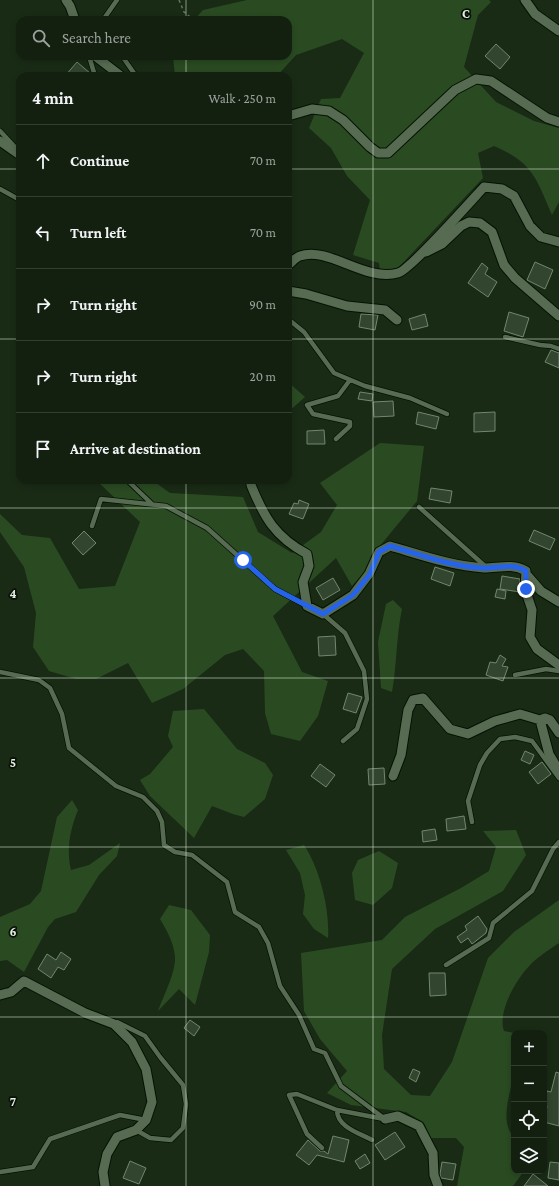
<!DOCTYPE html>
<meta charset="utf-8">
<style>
:root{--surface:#132010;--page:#202d1e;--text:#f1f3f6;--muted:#9da39f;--line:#323e30}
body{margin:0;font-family:"Crimson Pro",serif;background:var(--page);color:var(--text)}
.controls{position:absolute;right:12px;bottom:12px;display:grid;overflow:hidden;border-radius:8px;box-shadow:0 2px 6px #0003}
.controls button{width:36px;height:36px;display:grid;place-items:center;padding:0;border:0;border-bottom:1px solid var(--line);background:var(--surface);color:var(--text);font:20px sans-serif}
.stop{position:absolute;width:12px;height:12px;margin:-9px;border:3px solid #2563eb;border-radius:50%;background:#fff}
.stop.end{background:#2563eb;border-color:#fff;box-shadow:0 1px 4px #0008}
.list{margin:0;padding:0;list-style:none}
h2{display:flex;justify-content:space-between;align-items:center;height:52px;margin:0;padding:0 16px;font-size:17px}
h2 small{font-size:13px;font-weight:400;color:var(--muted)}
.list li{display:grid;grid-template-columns:26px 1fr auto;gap:12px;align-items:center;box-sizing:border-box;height:72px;padding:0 16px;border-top:1px solid var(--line)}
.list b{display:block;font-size:15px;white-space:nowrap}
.list em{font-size:13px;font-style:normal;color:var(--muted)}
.icon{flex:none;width:22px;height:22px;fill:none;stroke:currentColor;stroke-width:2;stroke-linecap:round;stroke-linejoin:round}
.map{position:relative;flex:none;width:559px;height:1186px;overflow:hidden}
.search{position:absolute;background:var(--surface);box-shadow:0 2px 6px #0003;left:16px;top:16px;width:276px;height:44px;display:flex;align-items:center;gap:10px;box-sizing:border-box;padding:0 14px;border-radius:12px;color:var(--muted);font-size:15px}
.panel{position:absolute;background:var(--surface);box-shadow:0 2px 6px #0003;left:16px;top:72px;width:276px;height:412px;border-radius:12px}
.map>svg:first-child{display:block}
.green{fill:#2a4b22}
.building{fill:#32452e;stroke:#72876d}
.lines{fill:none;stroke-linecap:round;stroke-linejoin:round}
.lane-casing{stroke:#041302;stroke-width:6}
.street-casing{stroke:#041302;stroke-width:11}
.path{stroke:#657562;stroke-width:1.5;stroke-dasharray:3 3;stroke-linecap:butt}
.lane{stroke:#576b52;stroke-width:4.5}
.street{stroke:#576b52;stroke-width:9}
.route{stroke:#2563eb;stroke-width:5}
.grid{fill:none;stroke:#e3efe0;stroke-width:1;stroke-opacity:0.55}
.grid-label{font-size:13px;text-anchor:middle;font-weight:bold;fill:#e3efe0;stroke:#091108;stroke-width:3.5;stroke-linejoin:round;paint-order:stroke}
</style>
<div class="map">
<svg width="559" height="1186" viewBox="0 0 559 1186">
<rect width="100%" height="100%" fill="#192b15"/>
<path class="green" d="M247,0H489L491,2L478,15L464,67L496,102L534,121L559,128V202L552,215C536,178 533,163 494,146L478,153L483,178L398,268L380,271L379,263L353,255L370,200L347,176L331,148L309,128L321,99L340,98L364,53L342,39L296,55L277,76H175L173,56H288V20H194L203,10Z
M288,382L305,397L288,412Z
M380,443L424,446L417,501L374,553L368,568L352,586L336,558L273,616L302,672L328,681L318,716L300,741L271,734L265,713L264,671L243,649L225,655L183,689L152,703L128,663L96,679H76L49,671L33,647L36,613L24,567L0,532V514L22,535L50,538L79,589L115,586L140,522L96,480H152L170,493L243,497L258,532L292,553L321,532L337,505L320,483Z
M393,600L402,609C396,637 397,665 392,692L381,688L378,642L386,604Z
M204,709L237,749L265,763L273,775L265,799L244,817L233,814L212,806L194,838L150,796L140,780L150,774L173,747L168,736L173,711Z
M72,800L78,810C70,830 66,849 71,870L89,865L120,843L117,856L99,875L76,912L55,919L48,927L24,972L7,960L0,961V917L30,904L41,891L57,817Z
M516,830L526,855L503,891L435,929L392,969L382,1035L384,1069L411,1095L430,1096L452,1062L488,958L514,932L559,900V943C550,949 539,956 531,964C517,978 497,1011 504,1031L514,1033C513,1045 515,1058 514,1071C512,1090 498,1121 514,1137V1171H524L513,1186H457L464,1147L456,1138H431L424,1123L406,1112L351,1105L327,1093L347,1071L320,1039L304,1011L301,953L382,940L405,917L461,888L489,871L496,847L483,831Z
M304,845C320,869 330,910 328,938L314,929L303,914L305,895L300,873L286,850Z
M379,851L398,863L392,888L373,905L355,900L352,873L358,860Z
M169,905L191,910L210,935L209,952L195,1005L179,989L158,1011C163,997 176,972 175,957C174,943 167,931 160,919Z"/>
<path class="building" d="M496,44L510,57L500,69L485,56Z
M77,62L91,74V76H65Z
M535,262L553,270L545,289L527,280Z
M482,263L488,268L485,274L497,282L488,297L468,283Z
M509,312L529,318L523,337L504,331Z
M361,314L378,315L375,330L359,327Z
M425,314L428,326L412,330L409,319Z
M551,350L559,353V368L545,362Z
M360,392L373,394L372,401L358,399Z
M393,401L394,416L374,417L373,402Z
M418,412L439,417L436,429L416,424Z
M495,412V431L474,432V413Z
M324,430L325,444H307V431Z
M431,488L452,491L450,503L429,499Z
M299,500L309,504L303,519L289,514L294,503L298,504Z
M534,530L555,539L550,550L529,541Z
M84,531L96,543L83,555L72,543Z
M435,567L454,573L450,586L431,579Z
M502,576L520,579V592L500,589Z
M333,578L340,590L323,600L316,588Z
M497,589L506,591L505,599L495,597Z
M335,636L336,655L319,656L318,637Z
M500,655L506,659L502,666L508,667L503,681L486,675L490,662L496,663Z
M348,693L362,697L356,713L343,709Z
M525,751L534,755L530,764L521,760Z
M542,762L551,774L538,784L529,772Z
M320,764L335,775L326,787L311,776Z
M384,768L385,784L369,785L368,769Z
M464,816L466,829L447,831L446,819Z
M435,829L437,840L423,842L422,831Z
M478,916L487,929L486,933L472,944L468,938L461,943L457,937L467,930L465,926Z
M61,952L71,959L64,970L58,967L51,978L38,969L47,954L56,960Z
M429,973H445L446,995L430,996Z
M190,1020L200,1027L194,1036L184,1028Z
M413,1069L420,1072L416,1082L409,1078Z
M556,1072L559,1073V1126L544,1122L547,1106L544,1105L547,1091L551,1092Z
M395,1132L405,1147L385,1160L375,1145Z
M333,1136L349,1140L344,1162L317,1155L309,1165L296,1155L308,1140L320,1151H324L328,1154Z
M365,1154L370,1163L360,1169L355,1161Z
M130,1161L146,1168L139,1184L123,1178Z
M442,1162L456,1164L453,1180L441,1178L440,1174Z
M550,1162L559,1163V1180L548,1178Z
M533,1174L548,1186H524Z"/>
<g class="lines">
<defs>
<path id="lane" d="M103,20L117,0
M89,56L95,76
M122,56L136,76
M0,131L14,146
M0,189L20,200
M288,319L304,332L334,373L365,386L410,398L447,414
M505,337L540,345L551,346L559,349
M336,439L350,426V422L313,414L307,405L338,396L350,380
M127,480L152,504
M419,507L486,567
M92,526L101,499L166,506L207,528L275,589L307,606
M323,614L345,633L364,671L367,699L357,729L343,741
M0,672L39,680L50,688L62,714L69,748L116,786L143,797L157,811L162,822L164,845L175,852L192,855L227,882L235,912L259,927L268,943L280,986L299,1015L314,1049L325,1053L341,1086L385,1119
M515,675L546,669L559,671
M472,822L468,801L480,765L487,753L500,739L515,737L532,741L559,778
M446,965L489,938L493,923L532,891L553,849L559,842
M115,1023L117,1022L145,1036L160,1057L183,1085L186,1104L183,1128L171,1140L150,1138L136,1130
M337,1110C337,1127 359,1133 372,1140
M322,1148L307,1134L289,1095L297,1094L337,1110L384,1119
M0,1172L33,1167L50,1139L120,1115L146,1120"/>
<path id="street" d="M66,0L70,6L75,20
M525,0L535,14L559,31
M95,56L121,76
M288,116L312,109L329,111L343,120L370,147L378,153H388L455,90L476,79L491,81L547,118L559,122
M0,141L20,155
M426,252L442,244L461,226L469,222L480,223L492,232L504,265L515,278L559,316
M288,265C291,263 296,257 300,256C329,246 364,282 398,273C410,270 471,201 484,187L502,189L514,196L530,226L541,237L559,242
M288,291L306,294L347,306L385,310L397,320
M251,485C264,517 275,537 307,554L309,566L303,582L307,606L323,614L353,595L369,574L379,552L390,546C421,555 452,566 484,568C499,568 512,563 526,571L525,589L532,610L530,637L537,649L559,665
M527,575L541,591L559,602
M559,733L550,720L545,718L540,720L549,754L559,771
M393,776L401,755L408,710L413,700L423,698L450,729L468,734L495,721L520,714L540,720
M0,995L11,992L24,981L85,1013L114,1024L132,1042L146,1069L152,1102L146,1120L136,1130L117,1137L107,1154L103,1172L105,1186
M385,1119L398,1116L419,1126L433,1153L434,1175L438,1186"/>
</defs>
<use href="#lane" class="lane-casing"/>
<use href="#street" class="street-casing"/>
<path class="path" d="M179,0L184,12L194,20"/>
<use href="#lane" class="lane"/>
<use href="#street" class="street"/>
</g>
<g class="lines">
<path class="route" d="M243,560L275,589L323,614L353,595L370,574L379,552L390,546C421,555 452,567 484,568C500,568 512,563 526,571V589"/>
</g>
<path class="grid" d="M186,0V20M373,0V1186M186,56V76M0,169H20M288,169H559M0,339H20M288,339H559M186,480V1186M0,508H559M0,678H559M0,847H559M0,1017H559"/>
<g class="grid-label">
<text x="466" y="18">C</text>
<text x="13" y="598">4</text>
<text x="13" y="767">5</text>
<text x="13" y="936">6</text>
<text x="13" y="1106">7</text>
</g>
</svg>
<div class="controls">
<button>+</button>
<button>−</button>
<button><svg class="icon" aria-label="locate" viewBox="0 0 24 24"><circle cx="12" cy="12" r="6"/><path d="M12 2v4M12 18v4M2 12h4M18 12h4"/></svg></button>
<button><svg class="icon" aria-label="layers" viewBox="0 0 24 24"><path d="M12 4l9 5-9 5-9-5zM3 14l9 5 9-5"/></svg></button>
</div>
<div class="stop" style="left:243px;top:560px"></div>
<div class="stop end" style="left:526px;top:589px"></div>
<div class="search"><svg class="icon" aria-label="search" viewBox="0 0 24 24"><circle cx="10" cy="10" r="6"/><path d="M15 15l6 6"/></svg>Search here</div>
<section class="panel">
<h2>4 min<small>Walk · 250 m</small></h2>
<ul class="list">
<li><svg class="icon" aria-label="ahead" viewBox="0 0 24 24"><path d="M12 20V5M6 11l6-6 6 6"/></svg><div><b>Continue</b></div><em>70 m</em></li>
<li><svg class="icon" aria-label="left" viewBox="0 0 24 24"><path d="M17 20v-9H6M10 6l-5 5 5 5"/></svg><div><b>Turn left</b></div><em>70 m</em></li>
<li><svg class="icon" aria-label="right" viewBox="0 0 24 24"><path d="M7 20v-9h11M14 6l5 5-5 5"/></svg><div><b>Turn right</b></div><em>90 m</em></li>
<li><svg class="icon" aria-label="right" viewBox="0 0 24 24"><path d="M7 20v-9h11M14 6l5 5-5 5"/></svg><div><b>Turn right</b></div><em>20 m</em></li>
<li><svg class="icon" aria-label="arrive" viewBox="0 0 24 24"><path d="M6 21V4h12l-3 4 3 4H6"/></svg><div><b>Arrive at destination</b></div></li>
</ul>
</section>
</div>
